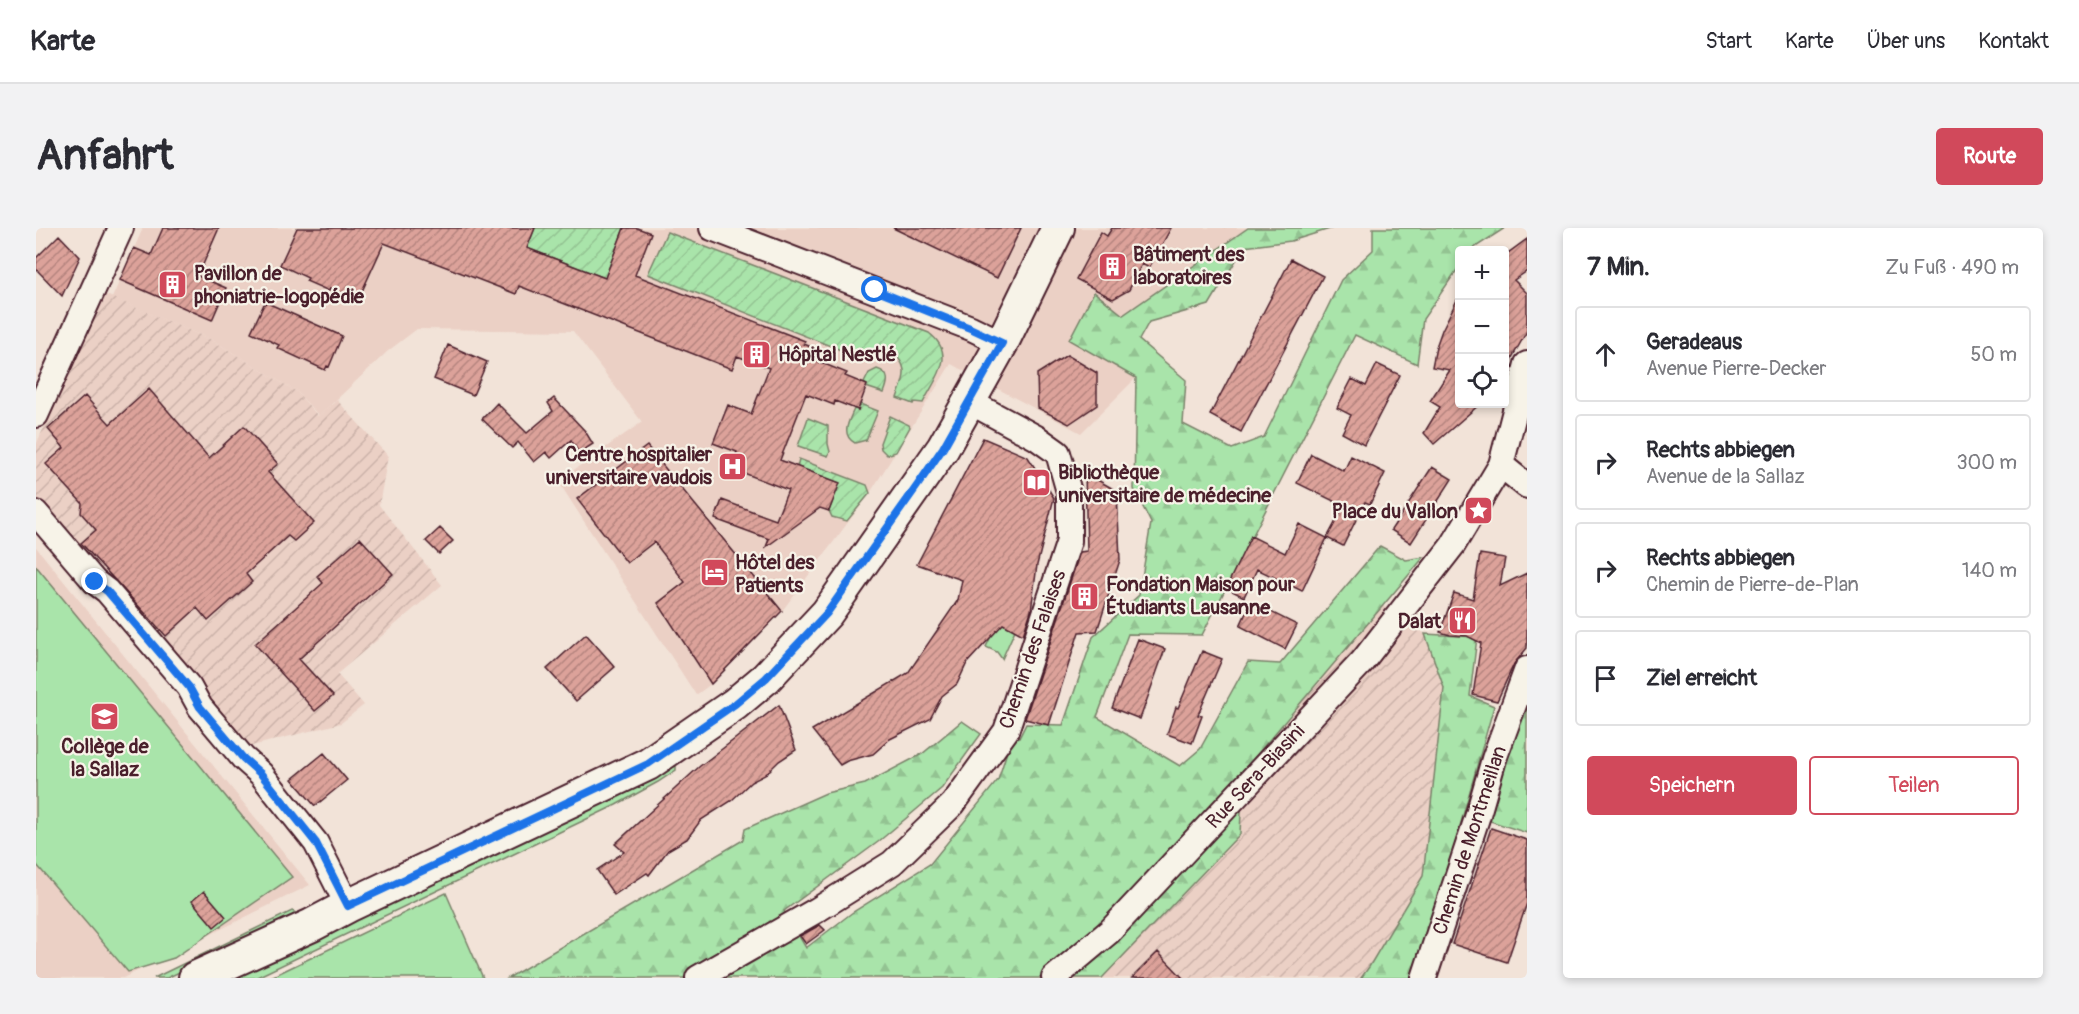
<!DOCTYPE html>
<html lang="de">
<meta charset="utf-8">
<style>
:root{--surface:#fff;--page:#f2f2f3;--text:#2b2b33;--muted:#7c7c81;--line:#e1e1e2;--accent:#d1495b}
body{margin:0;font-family:Pangolin,sans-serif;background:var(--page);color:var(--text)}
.controls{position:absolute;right:18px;top:18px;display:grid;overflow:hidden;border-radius:6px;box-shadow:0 3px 9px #0003}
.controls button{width:54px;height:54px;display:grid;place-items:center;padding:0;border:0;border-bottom:2px solid var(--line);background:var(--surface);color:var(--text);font:30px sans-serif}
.stop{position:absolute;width:18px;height:18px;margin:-14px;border:4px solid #1a73e8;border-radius:50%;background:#fff}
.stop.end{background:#1a73e8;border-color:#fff;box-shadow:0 2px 6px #0008}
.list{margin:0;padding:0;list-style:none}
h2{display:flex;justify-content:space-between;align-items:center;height:78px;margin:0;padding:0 24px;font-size:26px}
h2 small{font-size:20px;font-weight:400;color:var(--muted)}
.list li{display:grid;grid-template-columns:39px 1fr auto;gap:18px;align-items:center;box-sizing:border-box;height:96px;margin:0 12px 12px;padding:0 12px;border:2px solid var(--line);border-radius:6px}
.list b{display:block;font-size:22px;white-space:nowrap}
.list p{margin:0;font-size:20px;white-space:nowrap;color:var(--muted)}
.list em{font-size:20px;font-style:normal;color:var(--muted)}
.actions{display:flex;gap:12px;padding:18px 24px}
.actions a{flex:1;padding:14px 0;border:2px solid var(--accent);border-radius:6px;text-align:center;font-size:21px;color:var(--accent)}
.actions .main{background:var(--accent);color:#fff}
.icon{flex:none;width:33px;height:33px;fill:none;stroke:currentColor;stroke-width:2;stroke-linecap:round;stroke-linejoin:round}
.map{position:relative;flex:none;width:1491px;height:750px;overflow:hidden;border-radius:6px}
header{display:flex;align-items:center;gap:36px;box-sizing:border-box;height:84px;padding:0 30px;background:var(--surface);border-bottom:2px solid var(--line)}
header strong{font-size:28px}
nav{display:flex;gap:33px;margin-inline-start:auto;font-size:21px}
.intro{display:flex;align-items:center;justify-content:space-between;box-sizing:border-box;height:144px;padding:0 36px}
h1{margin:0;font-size:42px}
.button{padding:15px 27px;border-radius:6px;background:var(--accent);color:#fff;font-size:21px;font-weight:700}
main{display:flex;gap:36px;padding:0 36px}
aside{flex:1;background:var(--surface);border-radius:6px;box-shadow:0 3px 9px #0003}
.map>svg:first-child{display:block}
.built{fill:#ebd0c5}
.industrial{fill:url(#industrial-furrows)}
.green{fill:#a9e4aa;stroke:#7a826a;stroke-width:1.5}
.forest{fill:url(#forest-firs);stroke:#7a826a;stroke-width:1.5}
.garden{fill:url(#garden-furrows);stroke:#7a826a;stroke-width:1.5}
.building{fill:url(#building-hatch);stroke:#4a1f2b;stroke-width:1.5}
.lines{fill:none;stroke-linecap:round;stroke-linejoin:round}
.minor-casing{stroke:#4a1f2b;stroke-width:28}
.major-casing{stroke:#4a1f2b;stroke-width:36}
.minor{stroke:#f7f3e8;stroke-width:24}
.major{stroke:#f7f3e8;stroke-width:32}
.route{stroke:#1a73e8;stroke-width:8}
.labels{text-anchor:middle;stroke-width:4.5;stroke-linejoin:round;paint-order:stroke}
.poi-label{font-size:20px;font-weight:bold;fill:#4a1f2b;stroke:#f7f3e8;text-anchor:start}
.street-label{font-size:20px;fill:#4a1f2b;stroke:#f7f3e8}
</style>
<header>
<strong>Karte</strong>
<nav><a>Start</a><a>Karte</a><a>Über uns</a><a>Kontakt</a></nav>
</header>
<div class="intro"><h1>Anfahrt</h1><a class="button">Route</a></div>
<main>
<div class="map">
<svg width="1491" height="750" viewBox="0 0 1491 750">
<defs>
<pattern id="industrial-furrows" width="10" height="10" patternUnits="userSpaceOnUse" patternTransform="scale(1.5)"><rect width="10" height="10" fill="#ebd0c5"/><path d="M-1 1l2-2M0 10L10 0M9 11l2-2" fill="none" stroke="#cbb2a9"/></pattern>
<pattern id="forest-firs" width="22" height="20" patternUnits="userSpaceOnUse" patternTransform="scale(1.5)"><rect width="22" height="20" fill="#a9e4aa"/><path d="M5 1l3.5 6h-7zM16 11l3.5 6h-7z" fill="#93c392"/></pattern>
<pattern id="garden-furrows" width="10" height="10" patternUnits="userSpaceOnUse" patternTransform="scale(1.5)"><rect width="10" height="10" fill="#a9e4aa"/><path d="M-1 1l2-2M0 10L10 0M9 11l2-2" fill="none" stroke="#93c392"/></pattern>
<pattern id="building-hatch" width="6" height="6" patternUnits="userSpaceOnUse" patternTransform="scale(1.5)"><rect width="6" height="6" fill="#dca29a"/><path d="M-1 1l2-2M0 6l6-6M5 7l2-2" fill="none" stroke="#b4837e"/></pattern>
</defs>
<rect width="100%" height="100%" fill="#f2e3d8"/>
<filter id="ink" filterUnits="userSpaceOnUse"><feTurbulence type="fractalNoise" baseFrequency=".0167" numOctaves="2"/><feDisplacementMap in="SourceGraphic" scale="12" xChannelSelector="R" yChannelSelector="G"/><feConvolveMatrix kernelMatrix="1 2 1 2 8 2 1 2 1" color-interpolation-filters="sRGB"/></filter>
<g filter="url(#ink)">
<path class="built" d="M107,0H1212L1087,87L1058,64L1033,112L1100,150L1045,205L915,136L834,265L746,383L675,456L660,467L522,253L606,194L537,103L381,101L352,123L283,188L261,164L176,112L76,70Z
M0,319L274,657L87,750H0Z"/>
<path class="industrial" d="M68,66L176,112L261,164L282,188L301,172L352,228L343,277L406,357L301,446L328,477L305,495L212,519L0,269V217Z
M1347,378L1389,406L1408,460L1387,648L1333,739L1325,750H1066L1204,606L1207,543Z"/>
<path class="green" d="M0,338L256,649L138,730L92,744L0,636Z
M962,393L979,402L966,431L961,424L950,419Z
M638,535L640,538V542L622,554L580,577L219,750H195Z
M410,665L447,750H233Z
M256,683L260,685L258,689L131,750H118Z"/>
<path class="forest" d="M1212,0H1297L1255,13L1208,19L1173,77L1113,94L1103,112L1150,152L1147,196L1196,221L1228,209L1305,52L1337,22V0H1469L1435,22H1424L1423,39L1387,91L1381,136L1319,107L1166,407L1092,406L1061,489L1144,538L1164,521L1212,434L1244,436L1344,318L1370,332L1388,329L1207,543L1204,606L1066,750H472L707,612L709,601L790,565L829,556L886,526L926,493L945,506L906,560L842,614L748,683L770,720L817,684L894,636L962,552L976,508L983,510L990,496L1027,497L1057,409L1103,367L1115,295L1098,261L1100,150L1033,112L1058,64L1087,87Z
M1389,406L1441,409L1434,468L1458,478L1404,669L1376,750H1325L1333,739L1387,648L1408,460Z
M1491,476V605L1454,593L1451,583Z"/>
<path class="garden" d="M499,0H588L569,50L491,20Z
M631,4L893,105C922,127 899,151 887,175L878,174L877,176L861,170C864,161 869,152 868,142C864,122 840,118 825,130L612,46Z
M841,141C855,145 852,155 848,165L830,159L831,157L828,155L833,145Z
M824,176L842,183L830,212L819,215C804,207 813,193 818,181L822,182Z
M854,188L873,197L874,199L860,224L851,227L845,221L844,215Z
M772,190L792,198V216L794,224L792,228L762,218Z
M763,231L831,257L834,265L811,293L796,289L793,283L803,255L761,239Z"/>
<path class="building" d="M127,0H183L162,48L190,60L176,92L84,52L98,20L115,27Z
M261,0H499L491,20L569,50L588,0H601L615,5L599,47L769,113L768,116L785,123L781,133L811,145L809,148L831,157L822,182L799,173L798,177L770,166L744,232L804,255L793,283L784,280L730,319L733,311L679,291L686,272L740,292L752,262L695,240L701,224L677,215L692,177L715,186L733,140L701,128L696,141L483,58L480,66L348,15L322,72L294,60L293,63L270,53L272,50L244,37Z
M857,0H985L961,50Z
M1076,0H1135L1113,40L1106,36L1093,62L1077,71L1040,51L1065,4L1071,8Z
M23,7L44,29L26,68L0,41V30Z
M1491,11V43L1478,52L1491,65V103L1468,144V28Z
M1255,31L1287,48L1205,204L1174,187Z
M1424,66V176H1444L1398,216L1388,205L1404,179L1394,173L1414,142L1396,139L1400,119L1406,102Z
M229,74L306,108L293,139L291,138L289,142L241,120L243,117L215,104Z
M412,117L451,134L437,167L398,151Z
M1031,127L1061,145V177L1033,196L1002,180L1001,146Z
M1341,136L1364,147L1328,217L1306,205L1315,187L1301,180L1316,151L1330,158Z
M113,161L173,230L208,198L242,236L232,244L278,295L258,313L252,308L210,346L216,354L172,393L161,380L130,408L45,315L60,302L45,285L46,275L10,236L28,220L12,201L49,168L74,196Z
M518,170L549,203L557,216L543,225L535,212L515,230L510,224L498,234L482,214L476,220L446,191L461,175L491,205L517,183L512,175Z
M947,210L992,229L1018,270L1001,337L995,383L987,407L967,396L931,435L921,456L906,468L894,491L854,511L837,526L811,533L804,537L776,502L872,445L922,372L926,352L881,336Z
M611,218L746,383L675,456L622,375L649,354L618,314L591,335L541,271Z
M1275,226L1308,243L1315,228L1349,245L1334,276L1329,274L1307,318L1291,310L1308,278L1261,255Z
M1396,239L1416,251L1375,315L1355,302Z
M1049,245L1081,263L1084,332L1061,403L1043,404L1013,497L989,491L1044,324L1051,323Z
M1263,296L1291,310L1266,363L1221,341L1208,369L1190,360L1215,308L1249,325Z
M404,300L417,313L403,326L390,313Z
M324,310L357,346L263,431L297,468L279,483L219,416L287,355L281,348Z
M1444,326L1469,330L1464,358L1491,345V420L1478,436L1461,473L1437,467L1445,415L1431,408L1414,407L1404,404L1418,365L1437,371Z
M1215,374L1261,397L1249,421L1204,398Z
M550,406L579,439L540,473L511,441Z
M1102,411L1129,421L1104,491L1076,480Z
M1166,423L1186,431L1162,487L1166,488L1156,515L1131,506L1140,479L1142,480Z
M743,477L760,522L743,533L729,547L715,554L695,573L665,592L651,611L632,622L613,647L611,645L578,667L561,642L588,624L579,616L664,538Z
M288,525L311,552L279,578L256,551Z
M1455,600L1491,612V675L1471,734L1416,716Z
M168,663L190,689L178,699L156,673Z
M784,697L789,702L770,716L764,708Z
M1122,724L1147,750H1096Z"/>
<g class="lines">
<defs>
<path id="minor" d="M676,0L935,100L966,115
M0,187L85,0
M1465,237L1491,136
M0,285L59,354L71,363L153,459L164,479L207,530L225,546L280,615L312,678
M662,750L781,682L856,635L917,576L970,503L1033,313V264L1022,225L1001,210L934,174
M1018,750L1074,703L1326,434L1417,317L1465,237L1491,258
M1388,750L1441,590L1458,531L1491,441"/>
<path id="major" d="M159,750L276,697L312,678L612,536L699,476L730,450L791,385L907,220L966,115L1022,0"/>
</defs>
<use href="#minor" class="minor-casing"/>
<use href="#major" class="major-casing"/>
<use href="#minor" class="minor"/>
<use href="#major" class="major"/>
</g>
</g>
<g class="lines" filter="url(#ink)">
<path class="route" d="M59,354L71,363L153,459L164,479L207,530L225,546L280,615L312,678L612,536L699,476L730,450L791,385L881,258L907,220L966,115L934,100L839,62"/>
</g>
<defs>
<symbol id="building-square" viewBox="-11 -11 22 22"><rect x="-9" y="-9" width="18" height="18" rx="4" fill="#d1495b" stroke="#f7f3e8"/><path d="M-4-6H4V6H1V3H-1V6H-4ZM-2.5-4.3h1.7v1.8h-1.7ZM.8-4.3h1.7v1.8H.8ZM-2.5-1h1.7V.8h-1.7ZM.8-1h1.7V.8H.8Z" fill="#fff"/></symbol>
<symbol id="hospital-square" viewBox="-11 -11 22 22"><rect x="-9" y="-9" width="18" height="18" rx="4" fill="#d1495b" stroke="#f7f3e8"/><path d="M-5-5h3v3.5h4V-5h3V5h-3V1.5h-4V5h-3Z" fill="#fff"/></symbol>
<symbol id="library-square" viewBox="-11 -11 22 22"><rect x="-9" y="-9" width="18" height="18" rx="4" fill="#d1495b" stroke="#f7f3e8"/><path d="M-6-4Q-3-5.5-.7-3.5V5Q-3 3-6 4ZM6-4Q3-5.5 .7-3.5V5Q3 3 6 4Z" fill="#fff"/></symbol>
<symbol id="sight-square" viewBox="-11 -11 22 22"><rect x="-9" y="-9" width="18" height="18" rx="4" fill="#d1495b" stroke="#f7f3e8"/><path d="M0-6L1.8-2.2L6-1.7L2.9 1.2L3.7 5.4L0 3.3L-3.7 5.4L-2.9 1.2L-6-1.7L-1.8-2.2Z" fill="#fff"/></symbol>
<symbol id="hotel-square" viewBox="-11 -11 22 22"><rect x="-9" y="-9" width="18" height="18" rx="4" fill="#d1495b" stroke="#f7f3e8"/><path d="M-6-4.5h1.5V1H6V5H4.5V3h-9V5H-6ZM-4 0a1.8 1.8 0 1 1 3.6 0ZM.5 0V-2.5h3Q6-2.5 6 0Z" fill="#fff"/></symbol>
<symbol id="restaurant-square" viewBox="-11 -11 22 22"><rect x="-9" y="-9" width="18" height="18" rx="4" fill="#d1495b" stroke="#f7f3e8"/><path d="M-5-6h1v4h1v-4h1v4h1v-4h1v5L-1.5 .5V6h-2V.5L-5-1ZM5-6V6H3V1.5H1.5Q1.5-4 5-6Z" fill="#fff"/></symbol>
<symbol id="school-square" viewBox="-11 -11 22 22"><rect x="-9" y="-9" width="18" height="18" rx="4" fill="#d1495b" stroke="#f7f3e8"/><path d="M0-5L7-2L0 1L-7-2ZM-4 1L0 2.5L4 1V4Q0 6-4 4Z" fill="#fff"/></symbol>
</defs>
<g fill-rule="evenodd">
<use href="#building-square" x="1060" y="22" width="33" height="33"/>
<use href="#building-square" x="120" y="40" width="33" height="33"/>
<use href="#building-square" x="704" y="110" width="33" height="33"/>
<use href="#hospital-square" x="680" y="222" width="33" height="33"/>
<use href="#library-square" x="984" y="238" width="33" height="33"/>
<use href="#sight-square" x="1426" y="266" width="33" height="33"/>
<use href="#hotel-square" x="662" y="328" width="33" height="33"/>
<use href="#building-square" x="1032" y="352" width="33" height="33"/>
<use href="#restaurant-square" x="1410" y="376" width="33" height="33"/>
<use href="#school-square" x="52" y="472" width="33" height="33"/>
</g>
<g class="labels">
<g class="poi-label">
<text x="1097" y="33">Bâtiment des<tspan x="1097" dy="23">laboratoires</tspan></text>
<text x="158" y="52">Pavillon de<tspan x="158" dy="23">phoniatrie-logopédie</tspan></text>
<text x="742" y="133">Hôpital Nestlé</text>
<text x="676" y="233" text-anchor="end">Centre hospitalier<tspan x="676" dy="23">universitaire vaudois</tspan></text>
<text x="1022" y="251">Bibliothèque<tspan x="1022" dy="23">universitaire de médecine</tspan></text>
<text x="1422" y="290" text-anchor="end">Place du Vallon</text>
<text x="699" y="341">Hôtel des<tspan x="699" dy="23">Patients</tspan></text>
<text x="1070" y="363">Fondation Maison pour<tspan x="1070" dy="23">Étudiants Lausanne</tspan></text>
<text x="1405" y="400" text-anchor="end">Dalat</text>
<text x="69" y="525" text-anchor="middle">Collège de<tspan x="69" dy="23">la Sallaz</tspan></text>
</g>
<g class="street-label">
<text transform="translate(996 421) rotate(-71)" y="7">Chemin des Falaises</text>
<text transform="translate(1219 548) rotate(-47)" y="7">Rue Sera-Biasini</text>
<text transform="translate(1433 612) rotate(-72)" y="7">Chemin de Montmeillan</text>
</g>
</g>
</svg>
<div class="controls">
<button>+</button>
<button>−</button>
<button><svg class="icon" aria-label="locate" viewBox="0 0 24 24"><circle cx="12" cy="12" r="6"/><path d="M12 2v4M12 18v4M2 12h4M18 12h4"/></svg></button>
</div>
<div class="stop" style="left:839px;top:62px"></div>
<div class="stop end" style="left:59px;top:354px"></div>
</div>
<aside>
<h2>7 Min.<small>Zu Fuß · 490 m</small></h2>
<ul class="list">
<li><svg class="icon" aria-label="ahead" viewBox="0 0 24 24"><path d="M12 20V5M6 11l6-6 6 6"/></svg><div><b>Geradeaus</b><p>Avenue Pierre-Decker</p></div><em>50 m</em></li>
<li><svg class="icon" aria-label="right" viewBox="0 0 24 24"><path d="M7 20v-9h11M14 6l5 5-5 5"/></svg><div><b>Rechts abbiegen</b><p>Avenue de la Sallaz</p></div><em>300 m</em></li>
<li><svg class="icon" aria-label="right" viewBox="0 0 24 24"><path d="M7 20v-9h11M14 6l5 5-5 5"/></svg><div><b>Rechts abbiegen</b><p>Chemin de Pierre-de-Plan</p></div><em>140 m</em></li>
<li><svg class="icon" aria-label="arrive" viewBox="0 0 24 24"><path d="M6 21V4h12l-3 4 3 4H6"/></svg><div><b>Ziel erreicht</b></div></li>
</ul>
<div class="actions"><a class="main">Speichern</a><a>Teilen</a></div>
</aside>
</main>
